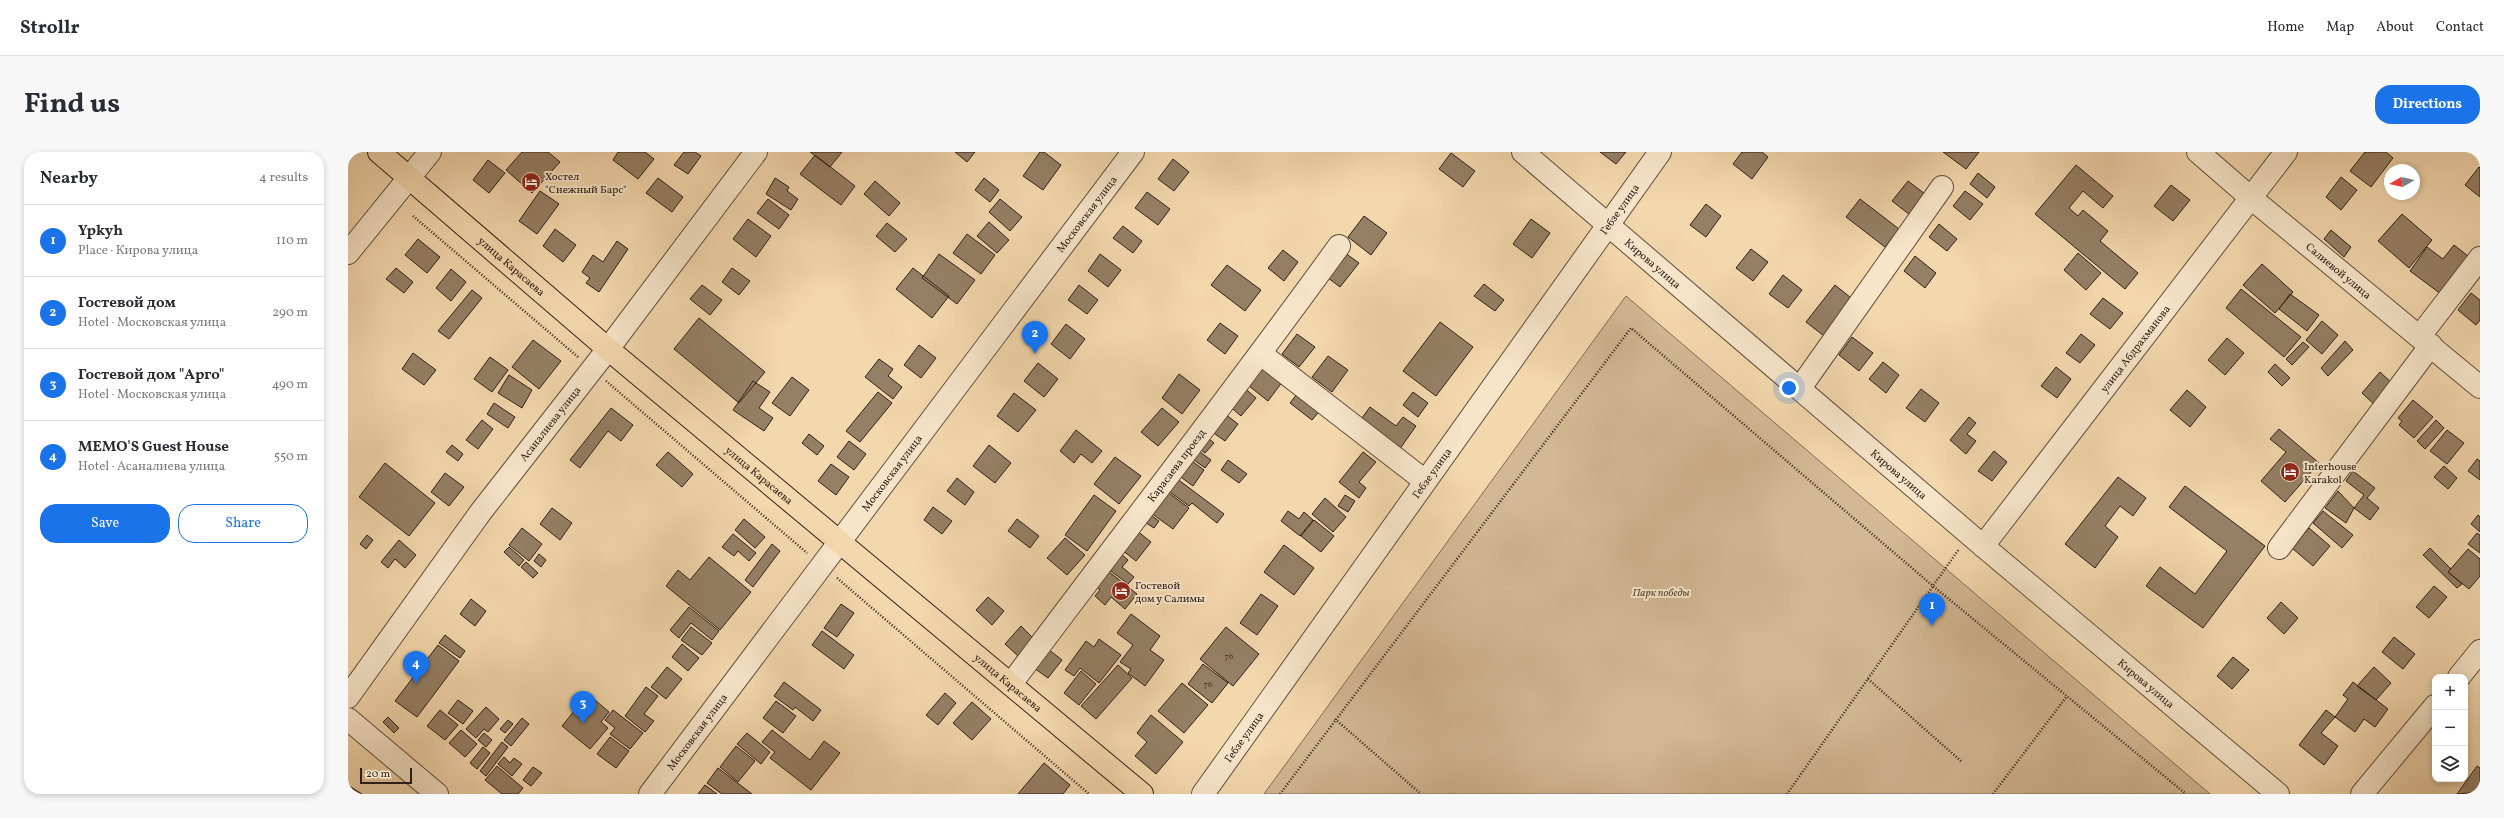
<!DOCTYPE html>
<meta charset="utf-8">
<style>
:root{--surface:#fff;--page:#f7f7f7;--text:#2b2b33;--muted:#7c7c81;--line:#e1e1e2;--accent:#1a73e8}
body{margin:0;font-family:Vollkorn,serif;background:var(--page);color:var(--text)}
.controls{position:absolute;right:12px;bottom:12px;display:grid;overflow:hidden;border-radius:8px;box-shadow:0 2px 6px #0003}
.controls button{width:36px;height:36px;display:grid;place-items:center;padding:0;border:0;border-bottom:1px solid var(--line);background:var(--surface);color:var(--text);font:20px sans-serif}
.compass{position:absolute;left:2036px;top:12px;width:36px;height:36px;border-radius:50%;background:var(--surface);box-shadow:0 2px 6px #0003;rotate:261deg}
.scale{position:absolute;left:12px;bottom:10px;width:52px;box-sizing:border-box;padding-left:4px;border:2px solid #302018;border-top:0;font-size:11px;line-height:14px;white-space:nowrap;color:#302018;-webkit-text-stroke:3px #f7e5ca;paint-order:stroke}
.you{position:absolute;left:1441px;top:236px;width:14px;height:14px;margin:-10px;border:3px solid #fff;border-radius:50%;background:#1a73e8;box-shadow:0 0 0 6px #1a73e833}
.badge{display:grid;place-items:center;width:26px;height:26px;border-radius:50%;background:var(--accent);color:#fff;font-size:13px;font-weight:700}
.pin{position:absolute;translate:-50% -33px;filter:drop-shadow(0 1px 2px #0008)}
.pin::after{content:'';position:absolute;top:21px;width:14px;height:12px;background:inherit;clip-path:polygon(0 0,100% 0,50% 100%)}
.list{margin:0;padding:0;list-style:none}
h2{display:flex;justify-content:space-between;align-items:center;height:52px;margin:0;padding:0 16px;font-size:17px}
h2 small{font-size:13px;font-weight:400;color:var(--muted)}
.list li{display:grid;grid-template-columns:26px 1fr auto;gap:12px;align-items:center;box-sizing:border-box;height:72px;padding:0 16px;border-top:1px solid var(--line)}
.list b{display:block;font-size:15px;white-space:nowrap}
.list p{margin:0;font-size:13px;white-space:nowrap;color:var(--muted)}
.list em{font-size:13px;font-style:normal;color:var(--muted)}
.actions{display:flex;gap:8px;padding:12px 16px}
.actions a{flex:1;padding:9px 0;border:1px solid var(--accent);border-radius:16px;text-align:center;font-size:14px;color:var(--accent)}
.actions .main{background:var(--accent);color:#fff}
.icon{flex:none;width:22px;height:22px;fill:none;stroke:currentColor;stroke-width:2;stroke-linecap:round;stroke-linejoin:round}
.map{position:relative;flex:none;width:2132px;height:642px;overflow:hidden;border-radius:16px}
header{display:flex;align-items:center;gap:24px;box-sizing:border-box;height:56px;padding:0 20px;background:var(--surface);border-bottom:1px solid var(--line)}
header strong{font-size:19px}
nav{display:flex;gap:22px;margin-inline-start:auto;font-size:14px}
.intro{display:flex;align-items:center;justify-content:space-between;box-sizing:border-box;height:96px;padding:0 24px}
h1{margin:0;font-size:28px}
.button{padding:10px 18px;border-radius:16px;background:var(--accent);color:#fff;font-size:14px;font-weight:700}
main{display:flex;gap:24px;padding:0 24px}
aside{flex:1;background:var(--surface);border-radius:16px;box-shadow:0 2px 6px #0003}
.map>svg:first-child{display:block}
.green{fill:#d2b894;stroke:#816c56}
.building{fill:#957f65;stroke:#302018}
.lines{fill:none;stroke-linecap:round;stroke-linejoin:round}
.minor-casing{stroke:#614e3d;stroke-width:24}
.major-casing{stroke:#302018;stroke-width:24}
.path{stroke:#302018;stroke-width:2.5;stroke-dasharray:1 2;stroke-linecap:butt}
.minor{stroke:#f7e5ca;stroke-width:22}
.major{stroke:#f3d7ad;stroke-width:22}
.labels{text-anchor:middle;stroke-width:4;stroke-linejoin:round;paint-order:stroke}
.number-label{font-size:9px;fill:#49382b}
.poi-label{font-size:11px;fill:#302018;stroke:#f7e5ca;text-anchor:start}
.street-label{font-size:11px;fill:#302018;stroke:#f7e5ca}
.park-label{font-size:11px;font-style:italic;fill:#584637;stroke:#f7e5ca}
</style>
<header>
<strong>Strollr</strong>
<nav><a>Home</a><a>Map</a><a>About</a><a>Contact</a></nav>
</header>
<div class="intro"><h1>Find us</h1><a class="button">Directions</a></div>
<main>
<aside>
<h2>Nearby<small>4 results</small></h2>
<ul class="list">
<li><span class="badge">1</span><div><b>Ypkyh</b><p>Place · Кирова улица</p></div><em>110 m</em></li>
<li><span class="badge">2</span><div><b>Гостевой дом</b><p>Hotel · Московская улица</p></div><em>290 m</em></li>
<li><span class="badge">3</span><div><b>Гостевой дом &quot;Арго&quot;</b><p>Hotel · Московская улица</p></div><em>490 m</em></li>
<li><span class="badge">4</span><div><b>MEMO'S Guest House</b><p>Hotel · Асаналиева улица</p></div><em>550 m</em></li>
</ul>
<div class="actions"><a class="main">Save</a><a>Share</a></div>
</aside>
<div class="map">
<svg width="2132" height="642" viewBox="0 0 2132 642">
<rect width="100%" height="100%" fill="#f3d7ad"/>
<filter id="stains"><feTurbulence type="fractalNoise" baseFrequency=".005" numOctaves="4"/><feColorMatrix values="0 0 0 0 .2 0 0 0 0 .09 0 0 0 0 .02 0 0 0 .5 -.17"/></filter>
<radialGradient id="worn" r=".72"><stop offset=".6" stop-color="#630" stop-opacity="0"/><stop offset="1" stop-color="#630" stop-opacity=".3"/></radialGradient>
<path class="green" d="M1278,144L1862,642H916Z"/>
<path class="building" d="M174,0H200L212,10L184,41L158,18Z
M270,0H297L306,7L290,27L265,8Z
M336,0H347L353,4L340,22L326,13Z
M462,0H494L482,15Z
M607,0H627L619,10Z
M692,0H696L713,13L695,38L675,24Z
M1252,0H1278L1268,12Z
M1394,0H1414L1420,5L1404,27L1385,12Z
M1595,0H1631L1618,17Z
M2017,0H2038L2045,6L2023,35L2002,19Z
M1103,1L1127,19L1115,35L1091,17Z
M467,3L507,34L493,53L452,22Z
M825,7L841,20L826,39L810,27Z
M140,8L157,21L141,41L125,28Z
M1728,13L1765,44L1755,56L1735,39L1721,56L1730,64L1735,58L1760,79L1752,89L1790,121L1777,137L1687,62Z
M2131,15L2132,16V45L2117,33Z
M1630,21L1647,35L1639,46L1622,32Z
M1993,25L2009,38L1993,58L1978,45Z
M310,26L335,45L324,60L298,41Z
M427,26L441,35L439,39L450,47L443,58L418,42Z
M636,26L651,38L642,50L627,38Z
M527,29L552,51L541,64L516,42Z
M1560,29L1577,42L1562,63L1544,49Z
M1823,33L1842,48L1825,69L1806,54Z
M192,39L211,52L189,82L171,69Z
M1617,39L1635,52L1622,68L1605,54Z
M799,40L822,57L810,73L787,56Z
M420,47L441,63L431,77L409,61Z
M652,47L674,65L662,79L641,60Z
M1512,47L1551,77L1537,95L1498,65Z
M1358,52L1373,64L1358,85L1342,73Z
M2054,62L2084,88L2061,116L2030,89Z
M1016,64L1039,81L1023,103L1000,85Z
M400,67L423,84L408,105L385,87Z
M1183,67L1202,81L1184,106L1165,92Z
M641,70L661,88L649,101L629,84Z
M539,71L559,87L547,100L528,84Z
M1591,72L1609,87L1599,99L1581,85Z
M775,74L794,89L785,101L765,86Z
M207,77L228,93L215,110L195,94Z
M1983,78L2003,95L1996,105L1976,87Z
M619,82L647,103L633,122L605,101Z
M70,87L92,105L79,121L57,103Z
M269,89L280,97L251,140L238,131L242,126L234,120L245,103L255,110Z
M2106,93L2120,104L2093,142L2062,119L2079,95L2095,107Z
M1403,97L1420,110L1405,129L1388,116Z
M935,98L950,110L936,129L920,116Z
M993,98L1011,111L992,135L975,122Z
M1730,101L1753,121L1738,138L1716,118Z
M591,102L627,128L609,152L574,126Z
M752,102L773,118L760,135L740,119Z
M1567,104L1588,121L1577,136L1556,119Z
M1914,112L1945,140L1927,161L1895,133Z
M879,113L913,138L897,159L863,133Z
M48,116L65,130L56,141L38,127Z
M384,116L402,129L391,143L374,130Z
M565,116L601,144L584,166L548,137Z
M103,117L118,130L103,149L88,136Z
M1435,123L1454,138L1440,156L1421,142Z
M1136,132L1156,148L1147,159L1126,144Z
M354,133L374,148L362,163L342,147Z
M731,133L750,148L739,162L720,148Z
M1487,133L1508,150L1480,187L1458,170Z
M1893,137L1953,185L1936,205L1878,156Z
M124,138L134,146L101,187L90,179Z
M2123,141L2132,148V168L2128,173L2110,158Z
M1942,142L1971,163L1959,179L1931,157Z
M1755,146L1775,161L1762,177L1742,162Z
M351,166L417,220L391,251L326,197Z
M1974,169L1990,183L1974,202L1958,188Z
M1092,170L1125,195L1088,244L1055,219Z
M872,171L890,184L877,202L859,188Z
M718,172L737,187L722,207L703,192Z
M949,182L967,195L951,215L934,202Z
M1733,182L1747,193L1732,211L1718,201Z
M1504,185L1525,201L1511,219L1491,203Z
M1879,186L1896,201L1877,223L1860,208Z
M185,188L213,209L191,237L164,215Z
M1997,189L2005,198L1980,224L1973,216Z
M1955,190L1961,195L1944,213L1938,207Z
M571,193L588,206L573,226L556,213Z
M65,201L88,218L76,233L54,217Z
M980,204L1000,218L984,240L964,225Z
M142,205L160,218L144,240L126,227Z
M531,207L545,217L540,224L554,235L545,247L517,225Z
M1535,210L1551,223L1538,241L1521,227Z
M690,211L710,227L696,245L676,229Z
M1927,212L1942,226L1934,234L1920,220Z
M916,214L935,229L920,249L901,234Z
M1708,215L1723,227L1709,246L1693,234Z
M2032,220L2047,234L2029,255L2014,241Z
M831,222L852,238L834,262L814,246Z
M161,223L184,238L174,256L150,241Z
M444,225L461,238L442,264L424,251Z
M405,229L422,240L411,256L425,266L416,279L385,258Z
M894,234L908,246L893,264L879,252Z
M953,237L975,255L964,268L942,251Z
M1573,237L1591,251L1577,270L1558,256Z
M1839,238L1858,255L1842,275L1822,258Z
M530,240L544,251L512,290L498,279Z
M1065,240L1080,251L1070,265L1055,253Z
M666,241L688,258L670,280L649,264Z
M2065,248L2085,265L2066,286L2051,273L2054,269L2050,266Z
M146,251L167,265L160,276L139,262Z
M1022,255L1048,274L1055,265L1068,274L1051,298L1011,270Z
M263,256L285,273L273,289L260,279L232,316L222,308Z
M814,256L831,270L810,294L793,280Z
M873,259L890,272L877,289L860,277Z
M1621,265L1628,271L1619,282L1628,289L1618,302L1602,288Z
M134,268L145,277L130,297L118,288Z
M2088,268L2096,276L2077,297L2069,289Z
M1931,277L1971,311L1937,350L1913,329L1938,300L1922,287Z
M728,278L754,299L744,311L733,302L726,311L712,299Z
M2099,278L2116,291L2099,312L2082,299Z
M461,282L476,294L469,303L454,291Z
M856,283L866,291L857,301L848,294Z
M501,289L518,302L506,318L489,305Z
M104,293L115,302L110,309L98,300Z
M641,293L663,311L647,331L625,314Z
M845,295L863,308L857,316L839,303Z
M1646,299L1659,310L1644,329L1630,319Z
M320,300L345,322L334,335L308,313Z
M1015,300L1028,310L1011,330L1018,336L1011,346L991,330Z
M837,304L856,318L845,334L826,320Z
M767,305L793,324L771,352L746,332Z
M2129,307L2132,309V328L2120,319Z
M880,308L899,322L891,331L873,318Z
M37,311L87,351L61,384L11,345Z
M483,312L501,325L488,343L470,329Z
M2096,314L2109,326L2100,337L2086,325Z
M2005,319L2027,336L2019,346L2031,356L2022,368L2006,356L2016,343L1998,329Z
M97,321L116,335L101,354L83,340Z
M824,323L876,362L869,371L844,351L841,354L815,335Z
M1770,325L1798,346L1785,364L1772,354L1757,374L1770,385L1747,416L1717,392Z
M609,326L626,340L617,353L599,339Z
M1837,334L1917,394L1855,476L1798,434L1812,415L1847,442L1879,399L1821,355Z
M814,336L841,356L825,377L799,358Z
M1990,339L2006,356L1998,371L1977,356Z
M746,343L768,359L739,399L717,383Z
M997,343L1007,349L1000,360L990,354Z
M977,346L998,365L985,380L964,362Z
M585,355L604,369L594,382L576,368Z
M204,356L224,371L212,388L192,372Z
M797,359L811,369L806,376L792,367Z
M940,359L951,367L956,360L965,368L952,384L933,369Z
M1975,359L2005,383L1994,396L1965,371Z
M2130,363L2132,365V380L2123,372Z
M396,367L417,385L407,396L387,378Z
M669,367L691,384L682,396L660,379Z
M966,368L986,384L973,400L953,384Z
M784,375L803,390L788,409L769,394Z
M174,376L194,392L181,409L161,393Z
M1961,376L1982,394L1965,414L1944,396Z
M2129,381L2132,383V401L2120,392Z
M385,382L408,401L401,409L390,399L386,404L374,395Z
M19,383L25,388L18,397L12,392Z
M717,386L737,403L719,423L699,406Z
M51,388L68,403L57,416L47,407L40,416L33,410Z
M424,392L432,399L405,435L397,428Z
M936,393L966,416L946,443L916,420Z
M161,395L176,408L171,414L156,400Z
M2082,396L2103,417L2100,420L2114,432L2109,436L2075,403Z
M767,397L780,408L774,415L786,425L780,432L755,413Z
M2120,397L2132,407V424L2121,437L2100,420Z
M191,402L198,408L193,415L186,409Z
M361,405L403,440L372,478L318,434L330,418L342,428Z
M178,410L190,421L185,426L173,415Z
M755,415L789,442L777,457L763,445L757,453L747,444L752,438L743,430Z
M2086,434L2099,445L2081,466L2068,455Z
M913,442L930,454L909,483L892,471Z
M640,445L656,459L644,473L628,458Z
M123,447L138,459L127,474L112,462Z
M1933,450L1950,466L1936,482L1919,466Z
M493,452L506,461L489,485L476,476Z
M341,455L371,479L364,488L343,471L331,486L322,478Z
M783,462L812,484L802,498L816,508L797,534L780,521L783,517L772,510L785,493L769,481Z
M673,474L686,487L670,504L657,492Z
M343,475L364,491L354,503L333,488Z
M878,475L911,502L885,534L852,507Z
M474,479L506,503L496,517L464,493Z
M97,483L117,499L112,506L91,491Z
M2046,485L2067,502L2055,517L2034,500Z
M751,487L773,503L751,531L732,516L726,524L717,518L738,489L746,495Z
M334,492L351,506L340,519L324,505Z
M90,493L111,509L69,565L47,549Z
M700,497L714,508L700,526L686,516Z
M1885,505L1901,518L1884,537L1869,524Z
M855,512L880,531L864,551L840,532Z
M770,513L784,526L748,567L733,554Z
M319,515L334,527L318,547L303,535Z
M2026,515L2043,531L2028,548L2009,534Z
M733,519L748,532L731,553L716,541Z
M436,530L473,558L465,569L447,555L445,558L426,544Z
M2005,530L2040,557L2027,575L2016,567L2007,580L1987,565L2000,547L1995,543Z
M834,531L860,553L836,581L810,559Z
M298,535L310,544L296,562L306,569L297,580L277,564Z
M597,541L608,551L590,573L578,563Z
M240,542L261,560L253,570L260,576L242,597L214,574Z
M110,548L125,559L115,572L100,561Z
M428,549L448,564L435,581L415,566Z
M624,550L643,567L624,588L605,571Z
M138,555L151,567L140,580L136,577L128,586L118,577Z
M92,558L110,573L97,588L79,574Z
M265,558L295,581L282,597L262,582L267,576L257,568Z
M1978,558L1987,565L1973,581L1990,594L1976,613L1951,593Z
M803,563L835,590L808,622L787,604L799,590L789,581Z
M40,565L51,576L46,581L35,570Z
M174,566L181,572L163,594L156,588Z
M160,568L165,572L157,581L152,577Z
M113,578L129,592L117,605L101,591Z
M424,578L462,608L476,589L492,601L463,638L422,606L427,600L414,590Z
M136,581L144,588L138,595L130,588Z
M399,581L422,600L413,612L389,592Z
M262,585L281,599L268,616L249,602Z
M154,590L160,595L138,624L132,619Z
M388,594L407,609L390,630L372,615Z
M135,595L142,601L129,617L122,611Z
M156,605L162,611L166,606L174,612L164,624L150,612Z
M696,611L722,633L715,642H670Z
M149,614L175,636L170,642H154L137,628Z
M2129,614L2132,616V640L2109,642Z
M185,615L194,621L183,634L175,628Z
M370,616L404,642H374L359,631Z
M0,633L14,642H0Z
M357,633L369,642H350Z"/>
<g class="lines">
<defs>
<g id="minor">
<path id="s1" d="M1175,0L1635,394L1930,642"/>
<path id="s2" d="M1850,0L1903,46L2132,235"/>
<path d="M0,101L82,0"/>
<path d="M2072,184L2132,106"/>
<path d="M913,202L1077,329"/>
<path d="M1452,236L1594,35"/>
<path id="s3" d="M1635,394L1938,0"/>
<path d="M1931,396L2083,193"/>
<path d="M2111,525L2132,499"/>
<path id="s4" d="M663,532C772,386 884,242 991,94"/>
<path id="s5" d="M0,545L132,361L260,197L408,0"/>
<path d="M0,567L89,642"/>
<path id="s6" d="M302,642L785,0"/>
<path id="s7" d="M855,642L1312,0"/>
<path d="M2014,642L2087,554"/>
</g>
<g id="major">
<path id="s8" d="M31,0L260,197L794,642"/>
</g>
</defs>
<use href="#minor" class="minor-casing"/>
<use href="#major" class="major-casing"/>
<path class="path" d="M65,64L230,205
M258,229L459,401
M489,426L741,642
M1520,527L1614,610
M987,567L1073,642
M932,642L1283,176L1585,434L1838,642
M1439,642L1611,397
M1645,642L1719,544"/>
<use href="#minor" class="minor"/>
<use href="#major" class="major"/>
</g>
<defs>
<symbol id="hotel-disc" viewBox="-11 -11 22 22"><circle r="9.5" fill="#8f2418" stroke="#f7e5ca"/><path d="M-6-4.5h1.5V1H6V5H4.5V3h-9V5H-6ZM-4 0a1.8 1.8 0 1 1 3.6 0ZM.5 0V-2.5h3Q6-2.5 6 0Z" fill="#fff"/></symbol>
</defs>
<g fill-rule="evenodd">
<use href="#hotel-disc" x="172" y="19" width="22" height="22"/>
<use href="#hotel-disc" x="1931" y="309" width="22" height="22"/>
<use href="#hotel-disc" x="762" y="428" width="22" height="22"/>
</g>
<g class="labels">
<g class="number-label">
<text x="881" y="507">76</text>
<text x="860" y="535">76</text>
</g>
<g class="poi-label">
<text x="197" y="28">Хостел<tspan x="197" dy="13">"Снежный Барс"</tspan></text>
<text x="1956" y="318">Interhouse<tspan x="1956" dy="13">Karakol</tspan></text>
<text x="787" y="437">Гостевой<tspan x="787" dy="13">дом у Салимы</tspan></text>
</g>
<g class="street-label">
<text dy="4" stroke="none"><textPath href="#s7" startOffset="718">Гебзе улица</textPath></text>
<text dy="4" stroke="none"><textPath href="#s6" startOffset="726">Московская улица</textPath></text>
<text dy="4" stroke="none"><textPath href="#s1" startOffset="171">Кирова улица</textPath></text>
<text dy="4" stroke="none"><textPath href="#s8" startOffset="175">улица Карасаева</textPath></text>
<text dy="4" stroke="none"><textPath href="#s2" startOffset="184">Салиевой улица</textPath></text>
<text dy="4" stroke="none"><textPath href="#s3" startOffset="249">улица Абдрахманова</textPath></text>
<text dy="4" stroke="none"><textPath href="#s5" startOffset="340">Асаналиева улица</textPath></text>
<text dy="4" stroke="none"><textPath href="#s4" startOffset="274">Карасаева проезд</textPath></text>
<text dy="4" stroke="none"><textPath href="#s7" startOffset="394">Гебзе улица</textPath></text>
<text dy="4" stroke="none"><textPath href="#s8" startOffset="499">улица Карасаева</textPath></text>
<text dy="4" stroke="none"><textPath href="#s6" startOffset="402">Московская улица</textPath></text>
<text dy="4" stroke="none"><textPath href="#s1" startOffset="495">Кирова улица</textPath></text>
<text dy="4" stroke="none"><textPath href="#s8" startOffset="823">улица Карасаева</textPath></text>
<text dy="4" stroke="none"><textPath href="#s1" startOffset="819">Кирова улица</textPath></text>
<text dy="4" stroke="none"><textPath href="#s6" startOffset="78">Московская улица</textPath></text>
<text dy="4" stroke="none"><textPath href="#s7" startOffset="70">Гебзе улица</textPath></text>
</g>
<g class="park-label">
<text x="1313" y="444">Парк победы</text>
</g>
</g>
<rect width="100%" height="100%" filter="url(#stains)"/>
<rect width="100%" height="100%" fill="url(#worn)"/>
</svg>
<div class="controls">
<button>+</button>
<button>−</button>
<button><svg class="icon" aria-label="layers" viewBox="0 0 24 24"><path d="M12 4l9 5-9 5-9-5zM3 14l9 5 9-5"/></svg></button>
</div>
<svg class="compass" viewBox="-18 -18 36 36"><path d="M0-13l5 13h-10z" fill="#e53935"/><path d="M0 13l5-13h-10z" fill="#7c7c81"/></svg>
<div class="scale">20 m</div>
<div class="you"></div>
<div class="pin badge" style="left:1584px;top:474px">1</div>
<div class="pin badge" style="left:687px;top:202px">2</div>
<div class="pin badge" style="left:235px;top:572px">3</div>
<div class="pin badge" style="left:68px;top:532px">4</div>
</div>
</main>
